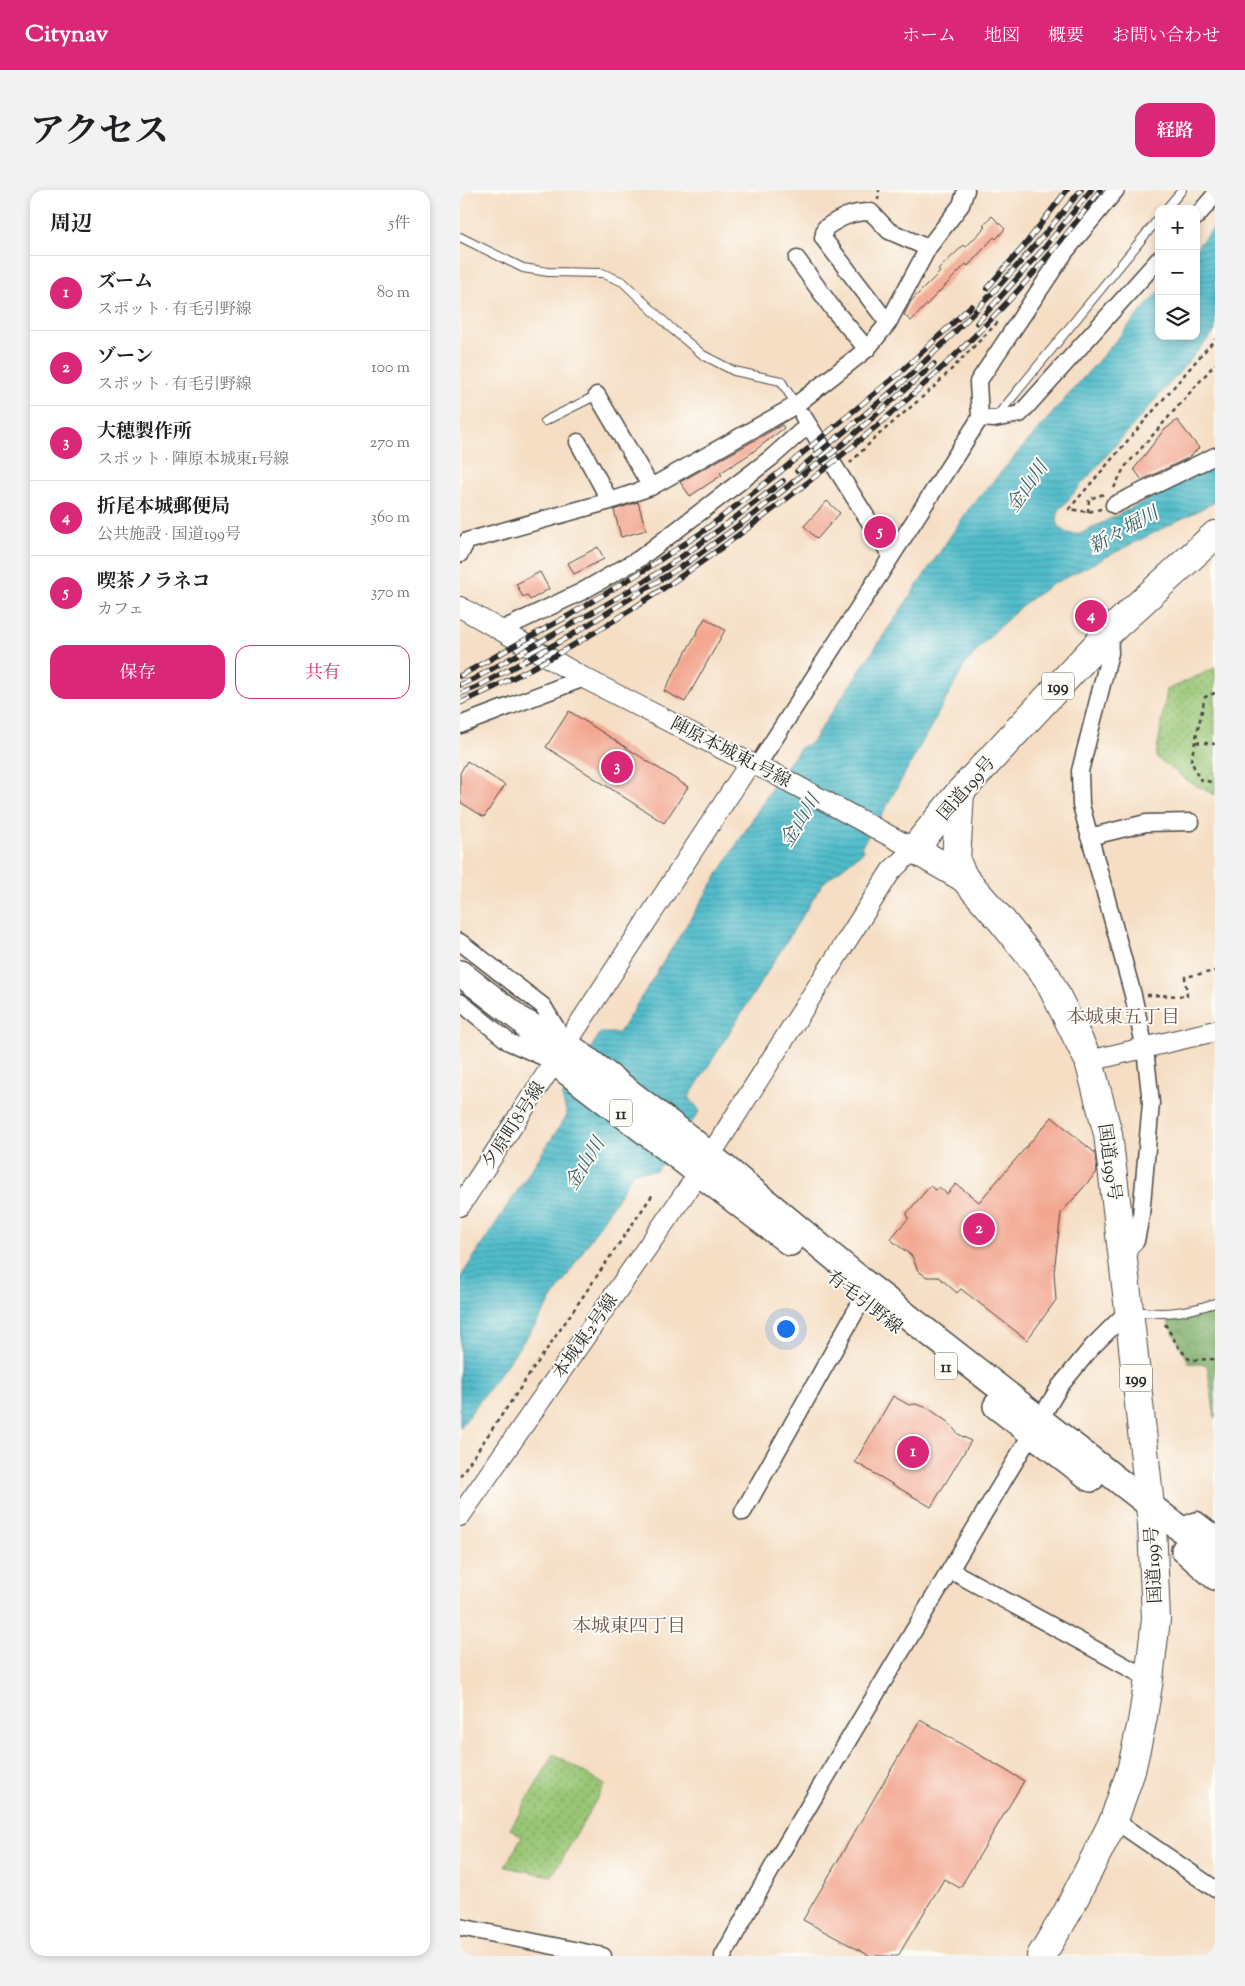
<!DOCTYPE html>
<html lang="ja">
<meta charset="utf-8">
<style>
:root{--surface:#fff;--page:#f2f2f2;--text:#202124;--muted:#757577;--line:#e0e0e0;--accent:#db2777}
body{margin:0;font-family:"Sorts Mill Goudy","Noto Serif JP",serif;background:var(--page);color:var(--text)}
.controls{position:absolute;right:15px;top:15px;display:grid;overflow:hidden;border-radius:10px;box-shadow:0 2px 8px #0003}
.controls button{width:45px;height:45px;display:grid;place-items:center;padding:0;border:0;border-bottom:1px solid var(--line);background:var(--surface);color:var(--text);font:25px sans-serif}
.you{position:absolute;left:325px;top:1138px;width:18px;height:18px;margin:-12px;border:4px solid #fff;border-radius:50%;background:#1a73e8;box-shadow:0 0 0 8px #1a73e833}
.badge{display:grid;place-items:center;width:32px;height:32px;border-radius:50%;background:var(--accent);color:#fff;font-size:16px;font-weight:700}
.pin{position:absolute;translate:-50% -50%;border:2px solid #fff;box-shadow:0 1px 5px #0006}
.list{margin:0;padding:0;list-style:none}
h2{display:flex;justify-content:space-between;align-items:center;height:65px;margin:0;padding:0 20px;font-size:21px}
h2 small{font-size:16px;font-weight:400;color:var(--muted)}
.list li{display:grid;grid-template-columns:32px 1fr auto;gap:15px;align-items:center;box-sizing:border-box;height:75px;padding:0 20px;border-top:1px solid var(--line)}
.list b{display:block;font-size:19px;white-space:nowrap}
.list p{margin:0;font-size:16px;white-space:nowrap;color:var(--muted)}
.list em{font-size:16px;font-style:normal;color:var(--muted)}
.actions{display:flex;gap:10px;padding:15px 20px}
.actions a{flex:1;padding:11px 0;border:1px solid var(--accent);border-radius:15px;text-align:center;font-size:18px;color:var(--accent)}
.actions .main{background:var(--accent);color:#fff}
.icon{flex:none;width:28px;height:28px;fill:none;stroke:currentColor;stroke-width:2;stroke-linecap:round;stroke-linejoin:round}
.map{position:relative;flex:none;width:755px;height:1766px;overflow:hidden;border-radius:15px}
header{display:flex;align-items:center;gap:30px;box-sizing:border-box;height:70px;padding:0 25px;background:var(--accent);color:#fff}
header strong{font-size:24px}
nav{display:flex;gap:28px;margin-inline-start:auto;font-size:18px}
.intro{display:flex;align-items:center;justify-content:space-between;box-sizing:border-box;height:120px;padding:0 30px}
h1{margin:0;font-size:35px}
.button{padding:12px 22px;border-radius:15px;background:var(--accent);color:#fff;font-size:18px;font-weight:700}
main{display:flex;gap:30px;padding:0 30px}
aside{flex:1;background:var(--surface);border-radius:15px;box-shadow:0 2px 8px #0003}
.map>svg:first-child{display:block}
.forest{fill:url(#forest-crowns);stroke:#526b48}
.park{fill:url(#park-dots);stroke:#627850}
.water{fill:url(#water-rules);stroke:#3e747b}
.building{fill:#f3a791}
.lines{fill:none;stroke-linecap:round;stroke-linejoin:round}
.service-casing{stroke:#494642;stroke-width:10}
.minor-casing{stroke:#494642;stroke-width:19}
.tertiary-casing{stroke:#494642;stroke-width:22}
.primary-casing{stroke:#494642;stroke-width:28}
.trunk-casing{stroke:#494642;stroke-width:30}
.path{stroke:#494642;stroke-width:2.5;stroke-dasharray:4 4;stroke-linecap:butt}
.service{stroke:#fff;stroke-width:8}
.minor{stroke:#fff;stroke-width:16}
.tertiary{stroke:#fff;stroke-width:20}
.primary{stroke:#fff;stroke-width:25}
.trunk{stroke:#fff;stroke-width:28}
.rail-casing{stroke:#2b2b2b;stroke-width:5.5}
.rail{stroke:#fdfcf7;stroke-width:4;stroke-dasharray:11;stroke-linecap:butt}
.labels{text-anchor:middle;stroke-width:4;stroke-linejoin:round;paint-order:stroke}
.shield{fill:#fdfcf7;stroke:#6a6a68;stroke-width:1}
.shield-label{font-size:16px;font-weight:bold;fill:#2b2b2b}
.street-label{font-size:18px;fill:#2b2b2b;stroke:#fdfcf7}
.water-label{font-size:19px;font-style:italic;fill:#385e63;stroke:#fdfcf7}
.neighbourhood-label{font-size:19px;fill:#71564f;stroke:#fdfcf7}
</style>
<header>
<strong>Citynav</strong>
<nav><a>ホーム</a><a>地図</a><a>概要</a><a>お問い合わせ</a></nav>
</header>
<div class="intro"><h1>アクセス</h1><a class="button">経路</a></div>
<main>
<aside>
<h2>周辺<small>5件</small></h2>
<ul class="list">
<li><span class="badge">1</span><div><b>ズーム</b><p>スポット · 有毛引野線</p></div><em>80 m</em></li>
<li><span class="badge">2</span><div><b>ゾーン</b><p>スポット · 有毛引野線</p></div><em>100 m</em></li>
<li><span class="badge">3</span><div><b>大穂製作所</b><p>スポット · 陣原本城東1号線</p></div><em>270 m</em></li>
<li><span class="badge">4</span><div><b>折尾本城郵便局</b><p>公共施設 · 国道199号</p></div><em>360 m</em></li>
<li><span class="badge">5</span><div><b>喫茶ノラネコ</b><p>カフェ</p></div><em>370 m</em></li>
</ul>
<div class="actions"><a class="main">保存</a><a>共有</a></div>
</aside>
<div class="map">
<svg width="755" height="1766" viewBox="0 0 755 1766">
<defs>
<pattern id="forest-crowns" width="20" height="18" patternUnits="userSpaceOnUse" patternTransform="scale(1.25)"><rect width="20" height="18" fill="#7aab66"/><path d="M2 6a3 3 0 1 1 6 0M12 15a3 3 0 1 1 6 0" fill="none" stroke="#648b54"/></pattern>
<pattern id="park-dots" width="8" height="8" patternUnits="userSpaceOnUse" patternTransform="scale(1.25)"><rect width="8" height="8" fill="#98c674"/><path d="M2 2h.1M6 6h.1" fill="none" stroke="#7ca15f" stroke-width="1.8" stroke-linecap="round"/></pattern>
<pattern id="water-rules" width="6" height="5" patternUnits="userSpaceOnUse" patternTransform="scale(1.25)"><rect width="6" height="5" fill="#50bccb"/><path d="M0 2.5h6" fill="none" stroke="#4399a5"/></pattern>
</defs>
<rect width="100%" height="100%" fill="#fdfcf7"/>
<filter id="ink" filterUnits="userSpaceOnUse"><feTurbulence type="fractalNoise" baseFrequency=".02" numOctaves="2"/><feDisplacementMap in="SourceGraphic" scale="10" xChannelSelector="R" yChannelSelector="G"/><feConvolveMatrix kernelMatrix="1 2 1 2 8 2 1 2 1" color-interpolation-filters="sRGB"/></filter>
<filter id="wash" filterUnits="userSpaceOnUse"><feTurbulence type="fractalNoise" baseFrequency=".0096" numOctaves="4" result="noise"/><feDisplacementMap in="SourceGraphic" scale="20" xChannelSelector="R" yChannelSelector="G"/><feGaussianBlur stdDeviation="1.12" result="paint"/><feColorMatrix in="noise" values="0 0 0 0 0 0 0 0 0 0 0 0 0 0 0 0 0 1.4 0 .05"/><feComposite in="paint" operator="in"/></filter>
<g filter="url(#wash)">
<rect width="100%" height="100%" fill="#f5dec4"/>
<path class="forest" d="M755,1119V1228L747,1175L729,1173L705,1127H736Z"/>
<path class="park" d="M755,478V605L731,593L696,567L707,500Z
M94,1564L145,1595L92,1686L45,1677L62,1646L50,1639Z"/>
<path class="water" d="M755,36V141L600,319C592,335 603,346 620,344L755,276V312L591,395L565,413L534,442L506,473L423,623L401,657L404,661L363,693L229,907L240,921L196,981L174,982L76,1134L0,1238V1088L107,925L102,907L140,843H159L313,596L341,557L351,553L508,320L699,101V146H736V58Z"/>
<g id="blocks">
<path class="building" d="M532,26L545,39L536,49L534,47L508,76L506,74L451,131L444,125L451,111L480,82L478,80L487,71L504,55L506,57L525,37L523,36Z
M717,230L739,258L728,268L682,290L674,279L703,241Z
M322,235L324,238L290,264L260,283L262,285L230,306L220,292Z
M367,311L380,323L357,349L344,336Z
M178,312L186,340L161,347L154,320Z
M138,357L144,369L114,384L108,373Z
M80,382L89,399L70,410L67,405L63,407L56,394Z
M245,428L265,440L225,512L204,501Z
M109,521L228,597L204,633L86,557Z
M7,571L45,595L24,627L0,612V583Z
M592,927L635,963L637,982L601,1023L594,1082L596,1110L567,1150L501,1099L497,1103L479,1087H467L458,1081L452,1066L430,1049L448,1029L447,1023L470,996L475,1000L479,997L487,1004L496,994L519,1012Z
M433,1206L449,1215L455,1214L468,1218L489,1233L498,1244L511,1251L471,1317L395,1272Z
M460,1530L564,1591L500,1698L484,1689L438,1766H410L343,1730Z"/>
</g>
</g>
<g filter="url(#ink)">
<use href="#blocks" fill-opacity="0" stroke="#494642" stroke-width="1"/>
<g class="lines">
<defs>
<path id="service" d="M706,19L722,0
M0,47L63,78L88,82L142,83L163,92L212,139L243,165L274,181L321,191L336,215
M537,226L699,28
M85,231L137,205
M674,1121C705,1125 725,1123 755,1113"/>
<path id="minor" d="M736,27L755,5
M337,69L373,119L407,159
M428,133L363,48L365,38C381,27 392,22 411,22L429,41L468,58
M137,205L191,297
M343,226L431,366
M520,228L534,229L560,224L699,69
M118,252L150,311
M654,315L755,266
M0,364L7,351L150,311L191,297L336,215L407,159L428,133L468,58L501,15L506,0
M41,440L121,402L179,369L311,268L348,235
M649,442L650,463L620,581L621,615L673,805L685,859L691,913L681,1025L676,1051L662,1065
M0,535L124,488
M297,576L520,228L518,192L605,62L656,0
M629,647L686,633L731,632
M0,752L83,816L104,851
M0,812L49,852L90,870
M283,1322L402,1110
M719,1337L737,1330L755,1344
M490,1380L689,1489
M654,1630L755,1699
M0,1737L143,1766
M263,1766L316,1671L600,1196L632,1157L669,1120"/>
<path id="tertiary" d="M0,417L124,488L290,573L311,582L454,659L431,681L239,983L0,1326
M629,871L755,841
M0,1016L290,573"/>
<path id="primary" d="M0,783L62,831L107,854L228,947L400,1089L755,1366
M66,836L94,872L330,1053
M536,1216L631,1289
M724,1360L755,1387"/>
<path id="trunk" d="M500,602L496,671L504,688
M581,1766L607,1723L654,1630L671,1581L682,1532L689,1489L696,1429L692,1335L669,1120L648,944L629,871L587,787L542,731L504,688L454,659L500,602L649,442L755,345"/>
</defs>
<use href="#service" class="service-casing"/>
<use href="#minor" class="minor-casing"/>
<use href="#tertiary" class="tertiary-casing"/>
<use href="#primary" class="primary-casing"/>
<use href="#trunk" class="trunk-casing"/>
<path class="path" d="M418,10L419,0
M390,273L416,247L473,198L538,132
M654,298L664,278L755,174
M641,319L628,322L609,319L755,149
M628,322L629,309L644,304
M755,503L745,507L731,570L739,589L755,593
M736,552L755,554
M687,805L727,806L725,787L755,781
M705,1134L719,1158L730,1170L755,1169
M0,1286L193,1004"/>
<use href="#service" class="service"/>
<use href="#minor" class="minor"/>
<use href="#tertiary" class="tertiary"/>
<use href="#primary" class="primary"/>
<use href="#trunk" class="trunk"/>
<defs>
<path id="rail" d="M527,98L564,56L607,0
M517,133L586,56L631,0
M337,281C378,246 420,213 459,177C517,122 571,63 621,0
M0,486L108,426L183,381L241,343L321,281L443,180L511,116
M0,495L14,489C72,456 131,425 188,389C235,359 279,325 323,291
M0,504L17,497L110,446L227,373L294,324L348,280L368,267L474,174
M0,513C109,465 209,398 304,326C429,232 548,127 640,0"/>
</defs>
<use href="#rail" class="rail-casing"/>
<use href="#rail" class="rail"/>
</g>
</g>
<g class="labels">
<g class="shield">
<rect x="582" y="482.5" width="32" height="27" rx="4"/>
<rect x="150" y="909.5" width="22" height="27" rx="4"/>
<rect x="475" y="1162.5" width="22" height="27" rx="4"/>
<rect x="660" y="1174.5" width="32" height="27" rx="4"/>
</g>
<g class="shield-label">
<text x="598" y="502">199</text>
<text x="161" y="929">11</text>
<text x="486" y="1182">11</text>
<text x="676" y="1194">199</text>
</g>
<g class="street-label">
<text transform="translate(271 562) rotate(27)" y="6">陣原本城東1号線</text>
<text transform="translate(506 598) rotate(-49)" y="6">国道199号</text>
<text transform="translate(53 935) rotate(-57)" y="6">夕原町8号線</text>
<text transform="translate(650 972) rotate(82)" y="6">国道199号</text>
<text transform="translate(405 1112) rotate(38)" y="6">有毛引野線</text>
<text transform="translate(125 1146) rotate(-55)" y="6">本城東2号線</text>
<text transform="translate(693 1375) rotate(-93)" y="6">国道199号</text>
</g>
<g class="water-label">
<text transform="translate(566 296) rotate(-55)" y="7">金山川</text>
<text transform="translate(663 339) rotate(-29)" y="7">新々堀川</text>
<text transform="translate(339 630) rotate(-58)" y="7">金山川</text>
<text transform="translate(124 973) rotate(-58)" y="7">金山川</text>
</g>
<g class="neighbourhood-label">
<text x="663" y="833">本城東五丁目</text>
<text x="169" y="1442">本城東四丁目</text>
</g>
</g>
</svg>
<div class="controls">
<button>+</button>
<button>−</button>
<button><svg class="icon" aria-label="layers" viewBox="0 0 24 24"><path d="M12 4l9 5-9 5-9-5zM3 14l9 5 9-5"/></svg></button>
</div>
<div class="you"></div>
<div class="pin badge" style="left:453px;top:1262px">1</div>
<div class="pin badge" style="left:519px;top:1039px">2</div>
<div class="pin badge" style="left:157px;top:577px">3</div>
<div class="pin badge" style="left:631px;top:426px">4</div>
<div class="pin badge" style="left:420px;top:342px">5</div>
</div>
</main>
